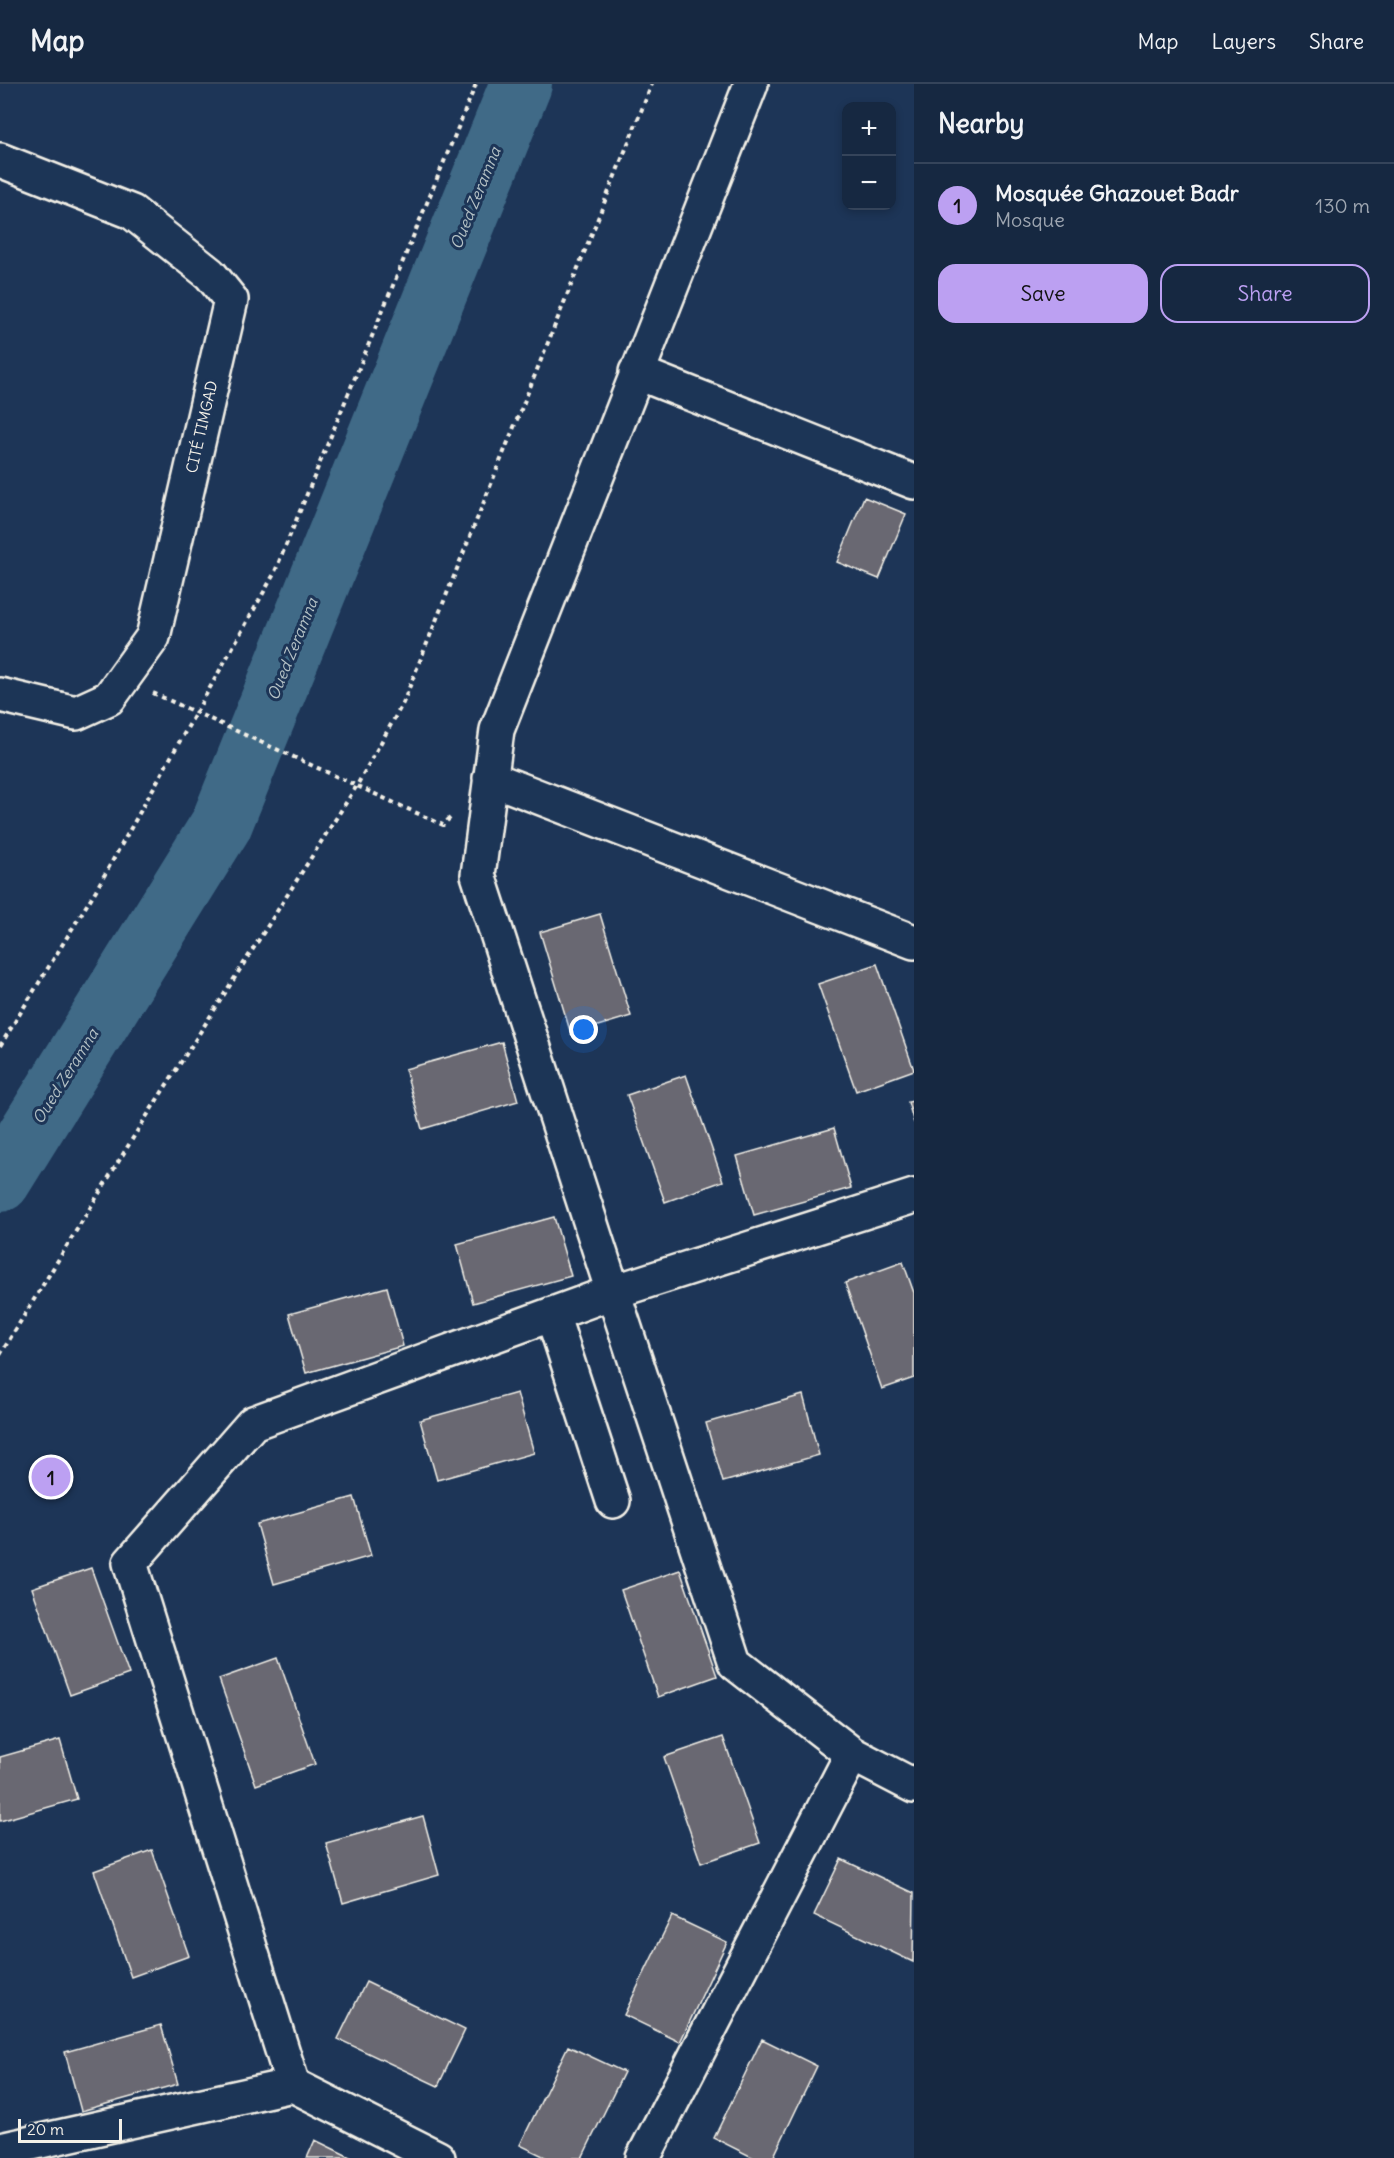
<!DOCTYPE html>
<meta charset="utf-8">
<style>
:root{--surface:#162841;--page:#1f3048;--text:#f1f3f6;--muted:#9ea6b1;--line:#35445a;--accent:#bca0f2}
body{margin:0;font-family:Delius,sans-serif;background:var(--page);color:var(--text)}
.controls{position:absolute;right:18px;top:18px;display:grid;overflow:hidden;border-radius:12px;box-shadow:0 3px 9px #0003}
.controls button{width:54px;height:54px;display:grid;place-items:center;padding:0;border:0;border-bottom:2px solid var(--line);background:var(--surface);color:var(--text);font:30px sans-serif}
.scale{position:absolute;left:18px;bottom:15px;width:104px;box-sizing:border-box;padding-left:6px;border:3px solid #f4f1e8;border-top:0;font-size:16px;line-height:21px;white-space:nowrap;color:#f4f1e8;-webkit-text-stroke:4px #1d3557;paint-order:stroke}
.you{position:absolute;left:584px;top:946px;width:21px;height:21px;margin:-15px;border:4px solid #fff;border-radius:50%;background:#1a73e8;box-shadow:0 0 0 9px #1a73e833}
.badge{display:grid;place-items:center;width:39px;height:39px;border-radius:50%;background:var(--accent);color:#111;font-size:20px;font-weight:700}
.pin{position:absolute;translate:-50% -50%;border:3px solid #fff;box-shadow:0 2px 6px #0006}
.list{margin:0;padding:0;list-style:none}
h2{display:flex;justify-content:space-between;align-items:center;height:78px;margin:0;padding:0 24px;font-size:26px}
h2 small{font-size:20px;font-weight:400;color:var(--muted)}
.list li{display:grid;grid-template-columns:39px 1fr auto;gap:18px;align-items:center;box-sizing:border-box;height:84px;padding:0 24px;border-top:2px solid var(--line)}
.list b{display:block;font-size:22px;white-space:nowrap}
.list p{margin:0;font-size:20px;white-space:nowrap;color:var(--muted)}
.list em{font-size:20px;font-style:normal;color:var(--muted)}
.actions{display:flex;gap:12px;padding:18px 24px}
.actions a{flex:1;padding:14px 0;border:2px solid var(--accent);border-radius:18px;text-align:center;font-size:21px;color:var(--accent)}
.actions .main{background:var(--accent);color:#111}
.map{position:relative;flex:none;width:914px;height:2074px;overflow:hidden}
header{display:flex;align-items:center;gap:36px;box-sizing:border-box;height:84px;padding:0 30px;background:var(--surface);border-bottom:2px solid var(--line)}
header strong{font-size:28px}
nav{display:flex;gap:33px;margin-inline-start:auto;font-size:21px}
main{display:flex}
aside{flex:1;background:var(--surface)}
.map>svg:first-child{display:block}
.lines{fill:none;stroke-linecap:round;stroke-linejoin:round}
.river{stroke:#406b87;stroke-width:62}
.building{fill:#696772;stroke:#f4f1e8;stroke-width:1.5}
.minor-casing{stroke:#f4f1e8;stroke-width:38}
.path{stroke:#f4f1e8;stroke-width:4;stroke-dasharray:4.5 4.5;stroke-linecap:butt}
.minor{stroke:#1d3557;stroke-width:33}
.labels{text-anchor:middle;stroke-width:6;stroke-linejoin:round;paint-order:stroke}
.street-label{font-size:15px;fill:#f4f1e8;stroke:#1d3557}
.water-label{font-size:16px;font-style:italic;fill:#b5c2c6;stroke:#1d3557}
</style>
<header>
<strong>Map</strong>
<nav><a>Map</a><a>Layers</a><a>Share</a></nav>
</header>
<main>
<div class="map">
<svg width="914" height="2074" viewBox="0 0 914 2074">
<rect width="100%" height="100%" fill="#1d3557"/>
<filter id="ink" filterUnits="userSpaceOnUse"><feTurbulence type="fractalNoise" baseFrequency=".0167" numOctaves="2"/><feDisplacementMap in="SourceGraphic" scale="12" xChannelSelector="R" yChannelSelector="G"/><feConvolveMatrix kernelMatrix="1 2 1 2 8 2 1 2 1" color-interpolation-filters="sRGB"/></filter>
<g filter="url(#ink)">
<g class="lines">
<path class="river" d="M0,1097L221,741L521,0"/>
</g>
<path class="building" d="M864,413L906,430L879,495L837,478Z
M600,830L631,932L571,950L540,848Z
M877,880L914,986L856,1007L818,900Z
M502,958L518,1017L422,1045L405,985Z
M686,991L723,1097L665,1118L627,1011Z
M914,1017V1039L908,1018Z
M834,1044L851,1104L754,1131L737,1072Z
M554,1133L571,1192L473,1219L457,1160Z
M903,1178L914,1209V1294L882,1305L845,1199Z
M387,1203L403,1262L306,1289L289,1230Z
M517,1309L534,1369L437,1396L420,1336Z
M803,1311L819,1371L723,1398L706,1339Z
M354,1413L371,1472L274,1500L257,1440Z
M91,1484L129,1590L70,1611L32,1504Z
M680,1486L717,1592L658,1613L621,1506Z
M278,1574L315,1680L256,1701L219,1595Z
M723,1653L760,1759L701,1779L664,1673Z
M60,1656L77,1715L0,1737V1673Z
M423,1732L439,1791L343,1819L326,1759Z
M152,1766L189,1872L131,1893L94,1787Z
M841,1775L914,1809L913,1878L814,1831Z
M672,1832L727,1858L680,1958L624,1931Z
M366,1898L465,1946L438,2002L338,1955Z
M161,1941L178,2000L81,2027L65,1968Z
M762,1955L817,1982L773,2074H754L714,2054Z
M568,1962L624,1988L582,2074H547L520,2061Z
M315,2056L352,2074H307Z"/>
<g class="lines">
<defs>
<path id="minor" d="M751,0L497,646L478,791L613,1208L914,1112
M0,76L132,128L210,190L231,216L153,553L109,614L76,629L0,611
M636,288L914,398
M490,694L914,858
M552,1230L613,1417
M293,2001L438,2074
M0,2066L293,2001L130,1479L253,1339L613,1208L735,1579L852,1670
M643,2074L852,1670L914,1702"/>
</defs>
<use href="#minor" class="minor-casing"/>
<path class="path" d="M153,609L443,741L450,734
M0,962L96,806L274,490L476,0
M0,1271L136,1049L356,703L403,619L652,0"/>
<use href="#minor" class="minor"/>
</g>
</g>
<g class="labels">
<g class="street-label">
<text transform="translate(202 343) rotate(-77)" y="5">CITÉ TIMGAD</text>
</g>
<g class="water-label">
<text transform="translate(475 114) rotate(-68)" y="6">Oued Zeramna</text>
<text transform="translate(292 565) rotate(-68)" y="6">Oued Zeramna</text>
<text transform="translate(65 992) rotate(-58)" y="6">Oued Zeramna</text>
</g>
</g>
</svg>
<div class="controls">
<button>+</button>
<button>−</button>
</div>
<div class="scale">20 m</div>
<div class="you"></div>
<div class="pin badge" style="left:51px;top:1393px">1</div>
</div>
<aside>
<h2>Nearby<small></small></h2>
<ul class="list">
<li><span class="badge">1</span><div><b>Mosquée Ghazouet Badr</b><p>Mosque</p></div><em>130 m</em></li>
</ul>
<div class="actions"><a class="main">Save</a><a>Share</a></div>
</aside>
</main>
